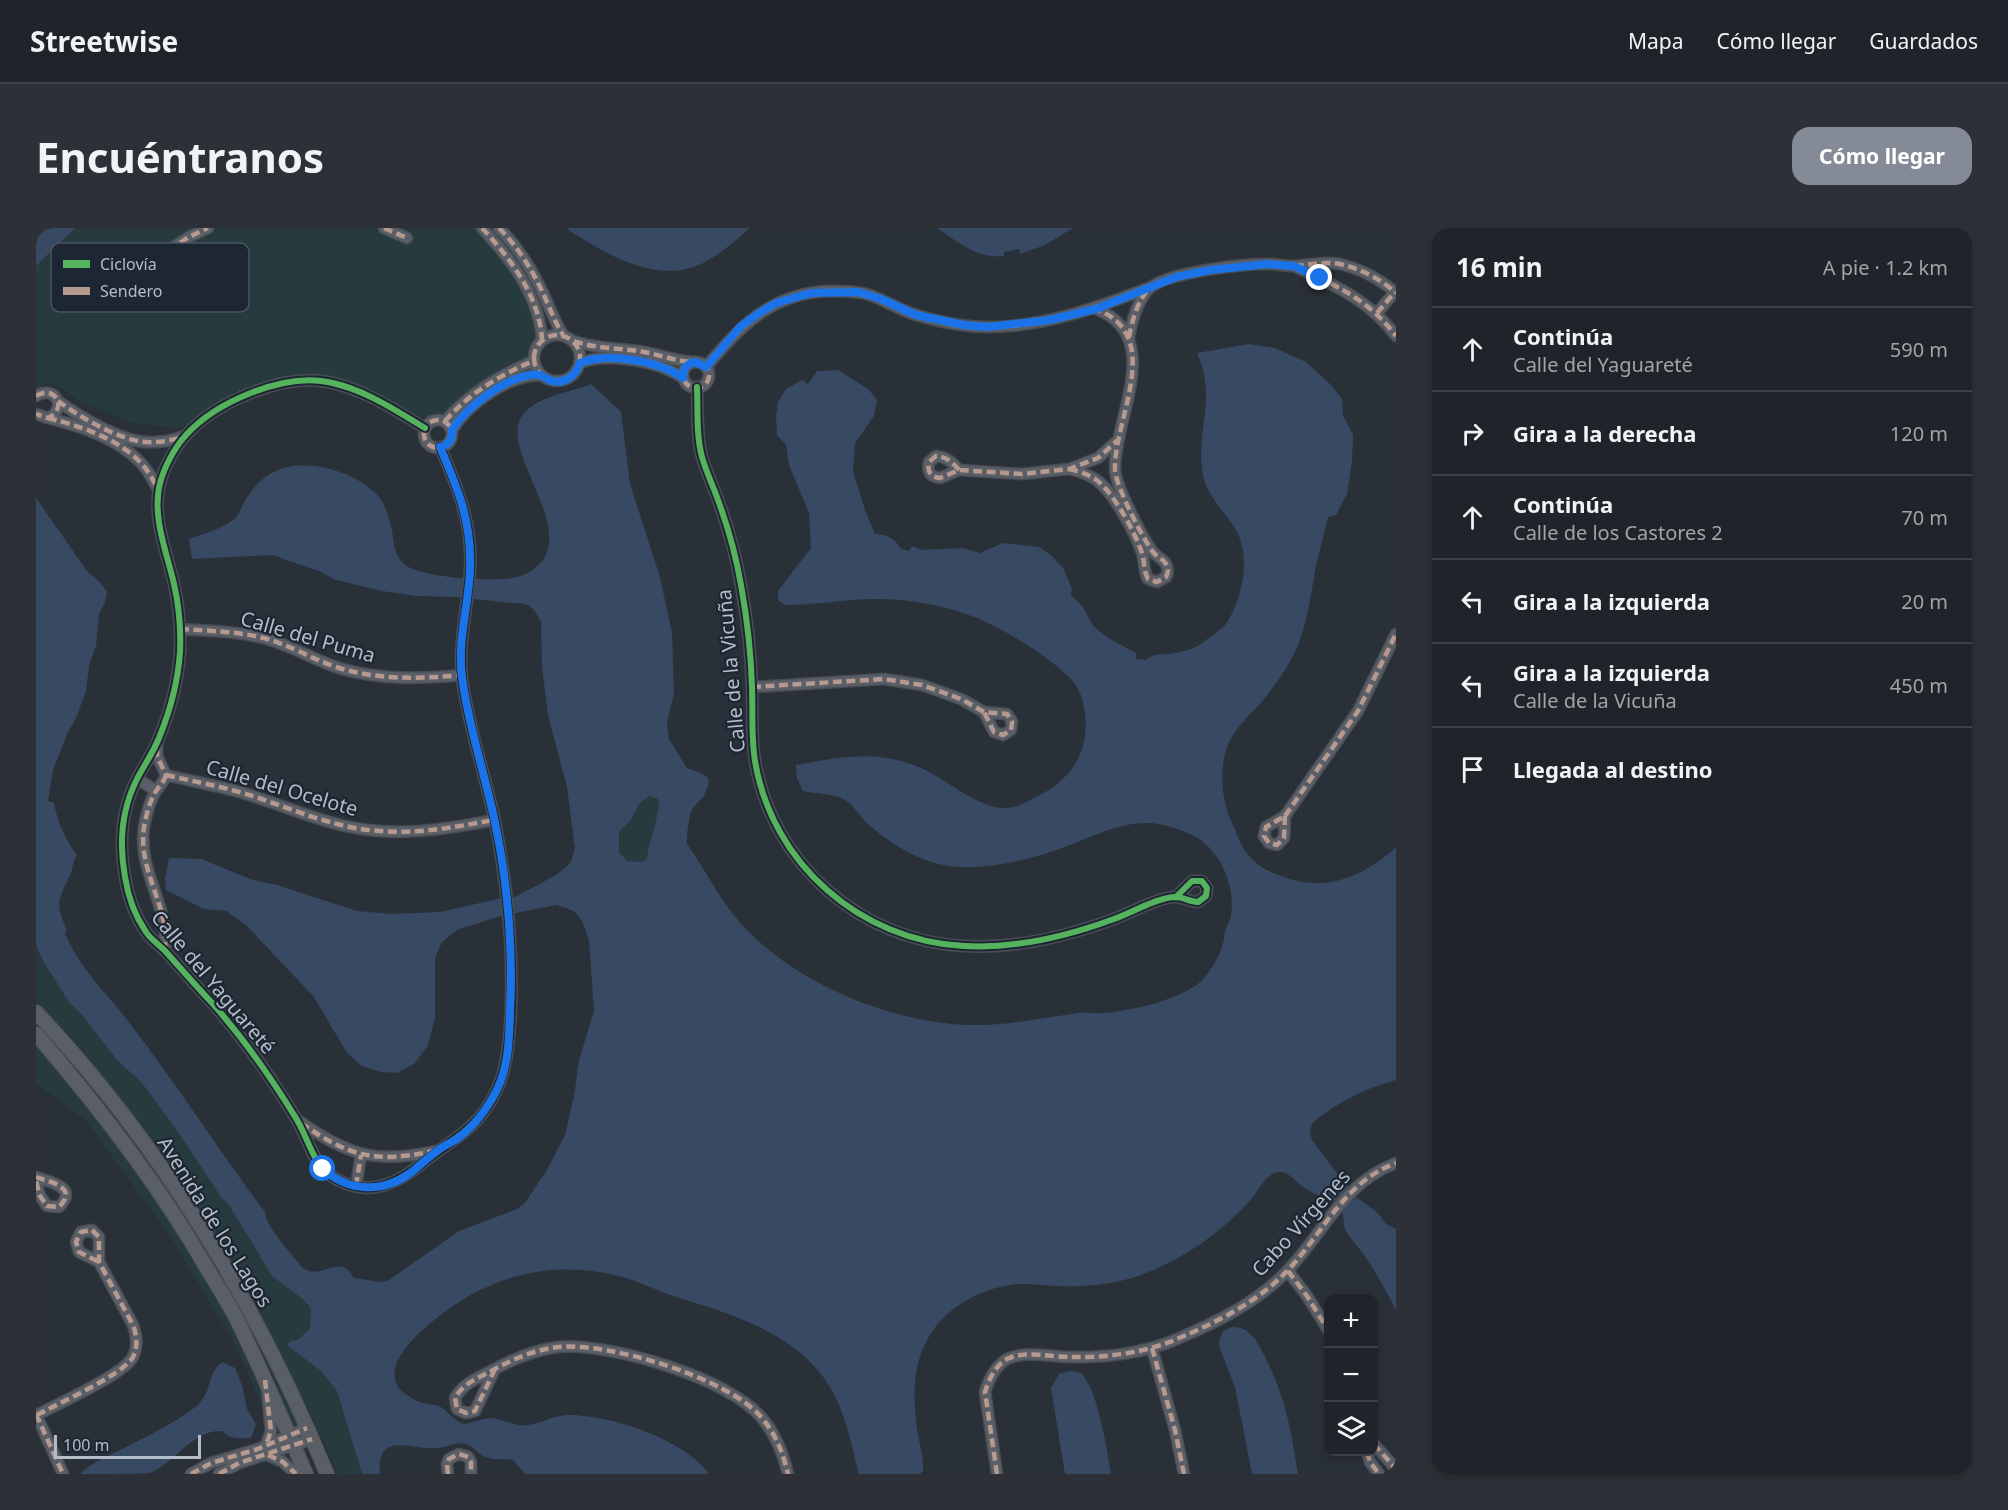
<!DOCTYPE html>
<html lang="es">
<meta charset="utf-8">
<style>
:root{--surface:#20242a;--page:#2d3036;--text:#f1f3f6;--muted:#a2a4a8;--line:#3d4147;--accent:#848b96}
body{margin:0;font-family:"Noto Sans",sans-serif;background:var(--page);color:var(--text)}
.controls{position:absolute;right:18px;bottom:18px;display:grid;overflow:hidden;border-radius:12px;box-shadow:0 3px 9px #0003}
.controls button{width:54px;height:54px;display:grid;place-items:center;padding:0;border:0;border-bottom:2px solid var(--line);background:var(--surface);color:var(--text);font:30px sans-serif}
.scale{position:absolute;left:18px;bottom:15px;width:147px;box-sizing:border-box;padding-left:6px;border:3px solid #b4bcc9;border-top:0;font-size:16px;line-height:21px;white-space:nowrap;color:#b4bcc9;-webkit-text-stroke:4px #1d2633;paint-order:stroke}
.stop{position:absolute;width:18px;height:18px;margin:-14px;border:4px solid #1a73e8;border-radius:50%;background:#fff}
.stop.end{background:#1a73e8;border-color:#fff;box-shadow:0 2px 6px #0008}
.list{margin:0;padding:0;list-style:none}
h2{display:flex;justify-content:space-between;align-items:center;height:78px;margin:0;padding:0 24px;font-size:26px}
h2 small{font-size:20px;font-weight:400;color:var(--muted)}
.list li{display:grid;grid-template-columns:39px 1fr auto;gap:18px;align-items:center;box-sizing:border-box;height:84px;padding:0 24px;border-top:2px solid var(--line)}
.list b{display:block;font-size:22px;white-space:nowrap}
.list p{margin:0;font-size:20px;white-space:nowrap;color:var(--muted)}
.list em{font-size:20px;font-style:normal;color:var(--muted)}
.icon{flex:none;width:33px;height:33px;fill:none;stroke:currentColor;stroke-width:2;stroke-linecap:round;stroke-linejoin:round}
.map{position:relative;flex:none;width:1360px;height:1246px;overflow:hidden;border-radius:18px}
header{display:flex;align-items:center;gap:36px;box-sizing:border-box;height:84px;padding:0 30px;background:var(--surface);border-bottom:2px solid var(--line)}
header strong{font-size:28px}
nav{display:flex;gap:33px;margin-inline-start:auto;font-size:21px}
.intro{display:flex;align-items:center;justify-content:space-between;box-sizing:border-box;height:144px;padding:0 36px}
h1{margin:0;font-size:42px}
.button{padding:15px 27px;border-radius:18px;background:var(--accent);color:#fff;font-size:21px;font-weight:700}
main{display:flex;gap:36px;padding:0 36px}
aside{flex:1;background:var(--surface);border-radius:18px;box-shadow:0 3px 9px #0003}
.map>svg:first-child{display:block}
.green{fill:#273a3e}
.water{fill:#384963;fill-rule:evenodd}
.lines{fill:none;stroke-linecap:round;stroke-linejoin:round}
.minor-casing{stroke:#484c53;stroke-width:13}
.tertiary-casing{stroke:#484c53;stroke-width:16}
.minor{stroke:#5a5e66;stroke-width:10}
.tertiary{stroke:#5a5e66;stroke-width:14}
.quiet{stroke:#b69a8f;stroke-width:4.5;stroke-dasharray:9 4.5;stroke-linecap:butt}
.cycleway-casing{stroke:#1d2633;stroke-width:10}
.cycleway{stroke:#56b35d;stroke-width:6}
.route{stroke:#1a73e8;stroke-width:8}
.labels{text-anchor:middle;stroke-width:4.5;stroke-linejoin:round;paint-order:stroke}
.street-label{font-size:20px;fill:#b4bcc9;stroke:#1d2633}
.key{fill:#1d2633;stroke:#4a5360;stroke-width:1.5}
.key-label{font-size:16px;fill:#b4bcc9}
</style>
<header>
<strong>Streetwise</strong>
<nav><a>Mapa</a><a>Cómo llegar</a><a>Guardados</a></nav>
</header>
<div class="intro"><h1>Encuéntranos</h1><a class="button">Cómo llegar</a></div>
<main>
<div class="map">
<svg width="1360" height="1246" viewBox="0 0 1360 1246">
<rect width="100%" height="100%" fill="#2a3038"/>
<path class="green" d="M39,0H440C460,25 504,76 501,109C500,115 494,124 491,130L469,138L444,154L405,188L382,189L333,164L291,148L250,149L199,164L156,194L143,200L96,195L45,174L28,161L15,156L7,157L0,162V38Z
M613,568L622,571C626,581 612,615 611,630L606,634L591,633L583,624V604L595,592L608,570Z
M0,717L9,736L33,774L46,787L81,832L106,855L140,901L185,969L193,977L236,1048L268,1072L275,1081L276,1093L271,1104L262,1112L251,1114L285,1143L301,1163L326,1246H302C243,1112 172,986 83,870C68,850 52,828 35,809C24,797 11,787 0,774Z
M0,787L112,925L216,1095L261,1195L257,1197C242,1164 228,1130 211,1098C156,988 81,887 0,796Z
M0,812L61,885L150,1011L224,1147L231,1188L197,1112L133,1006L50,893L0,855Z"/>
<path class="water" d="M0,0H39L0,38Z
M533,0H714C700,12 686,25 669,34C622,59 570,26 531,1Z
M901,0H1037L1009,17L984,26L983,21L968,24V28C941,31 922,14 901,0Z
M1213,116L1239,120L1270,134L1295,157L1306,171L1307,187L1317,207L1316,233L1311,266L1300,287L1292,289C1288,305 1284,322 1280,338C1274,369 1272,397 1258,426C1251,441 1238,458 1228,471C1211,491 1193,503 1188,531C1184,551 1187,574 1195,593C1202,607 1205,621 1217,632C1226,641 1237,645 1248,649C1290,665 1329,648 1360,619V852C1328,861 1302,874 1276,895L1274,906L1276,912L1293,935L1320,969L1342,985L1350,996L1360,1001V1082C1350,1063 1340,1044 1328,1027C1322,1018 1313,1010 1309,1001C1307,995 1309,989 1305,984C1295,970 1280,968 1267,959C1260,954 1254,945 1245,944C1230,943 1222,964 1213,974C1182,1007 1147,1031 1105,1047C1080,1056 1051,1059 1024,1058C1012,1058 1000,1056 988,1056C956,1056 920,1073 900,1098C875,1131 876,1168 882,1207C884,1218 888,1231 887,1243L884,1246H823C816,1220 811,1192 799,1168C770,1110 705,1089 647,1071C625,1065 605,1054 583,1048C558,1042 532,1040 507,1043C484,1046 462,1053 442,1063C418,1075 339,1128 363,1160C368,1167 382,1174 390,1176C395,1177 399,1176 403,1178C413,1183 417,1193 428,1196C438,1195 446,1190 455,1190C467,1191 479,1199 491,1197C505,1196 516,1188 531,1187C572,1186 649,1211 673,1246H489L477,1232C468,1231 457,1232 449,1229C442,1226 437,1218 430,1216C420,1213 412,1219 402,1220C377,1223 340,1201 344,1246H326L301,1163L285,1143L251,1117L254,1113L262,1112L274,1100L275,1081L268,1072L236,1048L193,977L185,969L140,901L106,855L81,832L46,787L33,774L9,736L0,717V270L51,343L64,354L71,364L69,374L63,386L60,418L53,437L50,463L40,490L32,504L17,542L12,573L18,575C20,590 31,615 41,627C37,633 37,638 35,645C23,671 18,674 31,702L29,705C44,742 72,766 95,797C142,858 183,923 229,984C229,998 256,1026 265,1038C281,1054 298,1030 312,1042C315,1044 316,1048 318,1050L345,1054L353,1052L423,1003L481,981L488,976L511,942L529,907L538,868L543,832L558,783L553,712L546,693L538,683L521,677L464,688L421,702L406,714L399,730V791L391,819L378,836L361,845L345,844L326,838L311,825L278,769L210,697L190,683L168,681L130,662L129,650L133,630L165,631L217,652L241,657L321,683L355,686L404,684L462,671L479,669L520,647L530,639L535,634L539,620L531,559L512,487L506,439L505,394L498,382L492,377L486,375H476L421,369L381,368L346,363L300,352L283,343L236,327L156,331L153,311C167,306 193,299 202,287C205,282 207,276 210,271C220,255 233,243 252,239C282,233 323,246 343,269C348,275 352,286 354,294C359,309 355,323 368,336C382,350 469,356 487,347C558,316 460,226 486,188C500,168 533,165 555,156L585,184L594,256L624,349L636,405L638,466L631,494L633,511L651,540L667,546L672,550L673,555L668,568L657,580L654,586L651,606V616C673,647 688,681 716,707C769,759 857,794 931,797C971,798 1004,790 1043,785C1051,784 1059,786 1066,785C1095,783 1139,773 1162,756C1173,747 1183,729 1187,716C1188,712 1188,708 1189,704C1190,698 1194,694 1195,688C1200,657 1184,621 1156,607C1142,601 1127,595 1111,595C1084,594 1051,611 1026,620C997,631 958,640 928,639C891,639 858,619 832,596C824,588 818,577 807,571C796,565 779,566 767,563L761,550L760,537C806,529 840,521 885,540C908,550 945,582 970,580C978,580 989,575 996,571C1032,555 1054,527 1049,486C1048,476 1045,464 1039,456C1019,431 964,398 933,387C903,376 867,370 835,371C806,372 778,377 749,377L742,372V363L775,320L773,285L753,237L750,217L741,207L740,188L742,174L750,161L766,152L772,156L781,143L802,142L832,161L841,172L838,188L819,215L817,243L829,282L839,306C850,306 860,311 865,321L873,323L876,318L886,322L927,320L944,325L967,315L1003,319L1016,328L1027,340L1036,360L1035,367L1047,379L1057,398L1072,410L1100,425V431L1110,432C1121,423 1127,428 1139,425C1148,424 1162,419 1169,413C1175,408 1185,402 1190,396C1206,372 1215,331 1201,304C1189,282 1169,268 1166,241C1161,196 1181,171 1161,125ZM613,568L622,571C626,581 612,615 611,630L606,634L591,633L583,624V604L595,592L604,575Z
M1196,1099C1215,1098 1223,1116 1230,1131C1250,1171 1255,1202 1262,1246H1216L1199,1159L1184,1121L1183,1113L1187,1103Z
M187,1134L199,1140L206,1157L211,1181L220,1196L215,1210C204,1210 194,1212 186,1203C156,1202 140,1234 114,1245C106,1246 57,1246 44,1246C55,1235 70,1229 84,1222C110,1209 135,1197 158,1180C178,1165 170,1144 187,1134Z
M1033,1143L1045,1145C1062,1162 1071,1221 1075,1246H1029L1015,1160L1023,1146Z"/>
<g class="lines">
<defs>
<path id="minor" d="M348,0L371,10
M446,0C475,31 503,68 506,111
M463,0C479,16 492,35 502,55C511,72 517,91 527,107
M110,37L153,9L172,0
M1258,38C1299,58 1332,71 1360,108
M1341,85L1359,64
M498 130a23 23 0 1 1 46 0a23 23 0 1 1-46 0Z
M1093,109C1096,93 1102,70 1115,59C1135,44 1206,36 1231,36C1240,36 1249,38 1259,38C1274,37 1288,33 1304,36C1325,41 1343,50 1360,65
M538,113C560,121 585,120 608,124C625,127 642,134 659,134
M647 147a13 13 0 1 1 26 0a13 13 0 1 1-26 0Z
M544,135C572,124 623,133 647,150
M670,139C705,98 735,65 793,63C807,63 821,63 834,67C850,73 864,82 880,87C903,94 929,99 952,99C1009,99 1063,79 1115,59
M661,159C662,182 660,207 666,229C670,243 677,258 682,272C692,299 700,328 705,357C711,390 715,425 716,459C717,484 715,508 719,533C736,636 825,713 928,718C978,721 1032,708 1078,691C1095,685 1122,669 1140,669C1147,669 1154,674 1162,674L1170,668L1171,660L1166,653H1156L1140,669
M0,168C18,156 33,180 12,190L0,186
M22,173C44,189 84,213 111,214C124,215 137,212 149,208
M12,190C44,198 81,210 104,234C112,242 117,252 122,261
M388 206a14 14 0 1 1 28 0a14 14 0 1 1-28 0Z
M409,193C435,164 461,149 497,133
M389,200C359,182 328,161 292,154C247,145 180,174 150,207C138,220 126,243 123,260C117,292 131,325 138,356C143,378 145,401 144,424C142,454 134,483 123,510C117,525 107,539 100,553C85,584 83,616 89,649C92,668 99,688 110,704C115,712 124,717 131,725C146,742 161,759 177,776C207,810 234,848 258,887C273,909 275,937 300,951C334,970 363,955 389,933C410,916 433,905 449,882C472,851 473,817 475,780C477,717 471,655 459,594C449,546 432,498 426,450C422,414 432,378 434,342C437,297 422,260 404,219
M416,202C433,175 471,148 504,147
M1033,241C1042,243 1051,246 1059,251C1077,263 1099,304 1106,325C1109,334 1107,342 1112,351L1121,354L1130,349C1132,345 1133,341 1130,336C1127,331 1121,329 1117,324C1107,311 1079,257 1079,241C1078,190 1130,108 1060,81
M923,242C916,234 911,229 900,228L893,234C891,243 894,249 904,250L923,242L986,246L1033,241L1062,230L1083,211
M144,401C173,403 203,403 231,411C256,418 278,432 303,440C343,452 384,451 426,447
M716,459L848,451L886,457L925,471L948,484L971,486L976,494L975,502L967,507L958,504L948,484
M121,517V528L130,547
M130,547C156,553 182,558 207,565C253,579 295,600 344,603C383,606 420,599 458,592
M101,550L120,563
M1249,588L1322,483L1360,406
M1249,588L1248,610L1241,617L1233,615L1228,608L1230,599Z
M129,723C129,714 130,704 128,695C121,661 103,634 108,599C110,588 114,572 120,563C124,557 128,554 130,547
M263,893C313,928 340,936 400,923
M0,949C14,954 43,959 23,979L11,978L4,968L0,953
M320,958L325,927
M1252,1043L1271,1068L1292,1102
M1116,1120L1139,1202L1148,1246
M459,1141L439,1183L430,1185L421,1181L419,1170C428,1154 443,1150 459,1141C479,1130 499,1122 522,1119C573,1114 692,1150 725,1189C740,1206 747,1225 752,1246
M0,1186L27,1246
M1,1187C21,1176 87,1147 97,1129C102,1119 101,1108 97,1097L63,1034V1009L56,1002L45,1004L40,1014L43,1024L63,1034
M1338,1216L1360,1241
M230,1217L235,1203L231,1161
M1331,1224L1334,1234L1343,1246
M232,1227L247,1234L260,1246
M155,1246L175,1235L222,1221L271,1200
M183,1246L203,1235L276,1211
M412,1246L411,1236L413,1231L423,1226L432,1229L435,1234V1246
M961,1246L949,1164C953,1151 959,1138 971,1131C990,1122 1014,1129 1034,1129C1069,1130 1109,1125 1141,1111C1181,1094 1222,1074 1252,1042C1288,1004 1308,954 1360,935"/>
<path id="tertiary" d="M0,784C125,916 222,1078 291,1246
M0,806C63,879 121,954 169,1037C179,1054 190,1071 199,1088C225,1140 247,1193 270,1246"/>
</defs>
<use href="#minor" class="minor-casing"/>
<use href="#tertiary" class="tertiary-casing"/>
<use href="#minor" class="minor"/>
<use href="#tertiary" class="tertiary"/>
<path class="quiet" d="M348,0L371,10
M446,0C475,31 503,68 506,111
M463,0C479,16 492,35 502,55C511,72 517,91 527,107
M110,37L153,9L172,0
M1258,38C1299,57 1332,71 1360,108
M1341,85L1359,64
M498 130a23 23 0 1 1 46 0a23 23 0 1 1-46 0Z
M1093,109C1096,93 1102,70 1115,59C1135,44 1206,36 1231,36C1240,36 1249,38 1259,38C1274,37 1288,33 1304,36C1325,41 1343,50 1360,65
M538,113C560,121 585,120 608,124C625,127 642,134 659,134
M647 147a13 13 0 1 1 26 0a13 13 0 1 1-26 0Z
M544,135C572,124 623,133 647,150
M670,139C705,98 735,65 793,63C807,63 821,63 834,67C850,73 864,82 880,87C903,94 929,99 952,99C1009,99 1063,79 1115,59
M0,168C18,156 33,180 12,190L0,186
M22,173C44,189 84,213 111,214C124,215 137,212 149,208
M12,190C44,198 81,210 104,234C112,242 117,252 122,261
M388 206a14 14 0 1 1 28 0a14 14 0 1 1-28 0Z
M409,193C435,164 461,149 497,133
M416,202C433,175 471,148 504,147
M1033,241C1042,243 1051,246 1059,251C1077,263 1099,304 1106,325C1109,334 1107,342 1112,351L1121,354L1130,349C1132,345 1133,341 1130,336C1127,331 1121,329 1117,324C1107,311 1079,257 1079,241C1078,190 1130,108 1060,81
M923,242C916,234 911,229 900,228L893,234C891,243 894,249 904,250L923,242L986,246L1033,241L1062,230L1083,211
M144,401C173,403 203,403 231,411C256,418 278,432 303,440C343,452 384,451 426,447
M716,459L848,451L886,457L925,471L948,484L971,486L976,494L975,502L967,507L958,504L948,484
M121,520V528L130,547
M130,547C156,553 182,558 207,565C253,579 295,600 344,603C383,606 420,599 458,592
M1249,588L1322,483L1360,406
M1249,588L1248,610L1241,617L1233,615L1228,608L1230,599Z
M129,723C129,714 130,704 128,695C121,661 103,634 108,599C110,588 114,572 120,563C124,557 128,554 130,547
M265,895C312,928 340,936 397,923
M0,949C14,954 43,959 23,979L11,978L4,968L0,953
M320,958L325,927
M1252,1043L1271,1068L1292,1102
M1116,1120L1139,1202L1148,1246
M459,1141L439,1183L430,1185L421,1181L419,1170C428,1154 443,1150 459,1141C479,1130 499,1122 522,1119C573,1114 692,1150 725,1189C740,1206 747,1225 752,1246
M229,1152L235,1203L230,1217
M0,1186L27,1246
M1,1187C21,1176 87,1147 97,1129C102,1119 101,1108 97,1097L63,1034V1009L56,1002L45,1004L40,1014L43,1024L63,1034
M1338,1216L1360,1241
M1331,1224L1334,1234L1343,1246
M232,1227L247,1234L260,1246
M155,1246L175,1235L222,1221L271,1200
M183,1246L203,1235L276,1211
M412,1246L411,1236L413,1231L423,1226L432,1229L435,1234V1246
M961,1246L949,1164C953,1151 959,1138 971,1131C990,1122 1014,1129 1034,1129C1069,1130 1109,1125 1141,1111C1181,1094 1222,1074 1252,1042C1288,1004 1308,954 1360,935"/>
<defs>
<path id="cycleway" d="M661,159C662,182 660,207 666,229C670,243 677,258 682,272C692,299 700,328 705,357C711,390 715,425 716,459C717,484 715,508 719,533C736,636 825,713 928,718C978,721 1032,708 1078,691C1095,685 1122,669 1140,669C1147,669 1154,674 1162,674L1170,668L1171,660L1166,653H1156L1140,669
M389,200C359,182 328,161 292,154C247,145 180,174 150,207C138,220 126,243 123,260C117,292 131,325 138,356C143,378 145,401 144,424C142,454 134,483 123,510C117,525 107,539 100,553C85,584 83,616 89,649C92,668 99,688 110,704C115,712 124,717 131,725C146,742 161,759 177,776C207,810 234,848 258,887C273,909 275,937 300,951C334,970 363,955 389,933C410,916 433,905 449,882C472,851 473,817 475,780C477,717 471,655 459,594C449,546 432,498 426,450C422,414 432,378 434,342C437,297 422,260 404,219"/>
</defs>
<use href="#cycleway" class="cycleway-casing"/>
<use href="#cycleway" class="cycleway"/>
</g>
<g class="lines">
<path class="route" d="M287,941C314,965 349,965 377,943C385,936 393,929 401,923C407,918 414,915 421,911C435,901 447,886 456,871C473,843 473,815 474,783C477,718 472,654 458,590C448,543 432,496 426,449C421,413 433,376 434,341C436,294 422,261 404,219C413,217 417,211 416,202C429,181 465,153 490,148C493,147 500,146 504,147C508,148 511,152 516,153C530,156 540,147 544,135C572,124 623,133 647,150C647,141 651,135 659,134L670,139L704,99L723,85L740,75L775,65L822,64L845,71L880,87L928,97L951,99L1013,92L1060,81L1140,49L1174,42L1232,36L1258,38L1284,50"/>
</g>
<g class="labels">
<g class="street-label">
<text transform="translate(272 409) rotate(16)" y="7">Calle del Puma</text>
<text transform="translate(695 443) rotate(-95)" y="7">Calle de la Vicuña</text>
<text transform="translate(246 560) rotate(16)" y="7">Calle del Ocelote</text>
<text transform="translate(177 754) rotate(50)" y="7">Calle del Yaguareté</text>
<text transform="translate(179 994) rotate(58)" y="7">Avenida de los Lagos</text>
<text transform="translate(1265 995) rotate(-48)" y="7">Cabo Vírgenes</text>
</g>
</g>
<rect x="15" y="15" width="198" height="69" rx="9" class="key"/>
<rect x="27" y="32" width="27" height="8" fill="#56b35d"/>
<rect x="27" y="59" width="27" height="8" fill="#b69a8f"/>
<g class="key-label">
<text x="64" y="42">Ciclovía</text>
<text x="64" y="69">Sendero</text>
</g>
</svg>
<div class="controls">
<button>+</button>
<button>−</button>
<button><svg class="icon" aria-label="layers" viewBox="0 0 24 24"><path d="M12 4l9 5-9 5-9-5zM3 14l9 5 9-5"/></svg></button>
</div>
<div class="scale">100 m</div>
<div class="stop" style="left:287px;top:941px"></div>
<div class="stop end" style="left:1284px;top:50px"></div>
</div>
<aside>
<h2>16 min<small>A pie · 1.2 km</small></h2>
<ul class="list">
<li><svg class="icon" aria-label="ahead" viewBox="0 0 24 24"><path d="M12 20V5M6 11l6-6 6 6"/></svg><div><b>Continúa</b><p>Calle del Yaguareté</p></div><em>590 m</em></li>
<li><svg class="icon" aria-label="right" viewBox="0 0 24 24"><path d="M7 20v-9h11M14 6l5 5-5 5"/></svg><div><b>Gira a la derecha</b></div><em>120 m</em></li>
<li><svg class="icon" aria-label="ahead" viewBox="0 0 24 24"><path d="M12 20V5M6 11l6-6 6 6"/></svg><div><b>Continúa</b><p>Calle de los Castores 2</p></div><em>70 m</em></li>
<li><svg class="icon" aria-label="left" viewBox="0 0 24 24"><path d="M17 20v-9H6M10 6l-5 5 5 5"/></svg><div><b>Gira a la izquierda</b></div><em>20 m</em></li>
<li><svg class="icon" aria-label="left" viewBox="0 0 24 24"><path d="M17 20v-9H6M10 6l-5 5 5 5"/></svg><div><b>Gira a la izquierda</b><p>Calle de la Vicuña</p></div><em>450 m</em></li>
<li><svg class="icon" aria-label="arrive" viewBox="0 0 24 24"><path d="M6 21V4h12l-3 4 3 4H6"/></svg><div><b>Llegada al destino</b></div></li>
</ul>
</aside>
</main>
